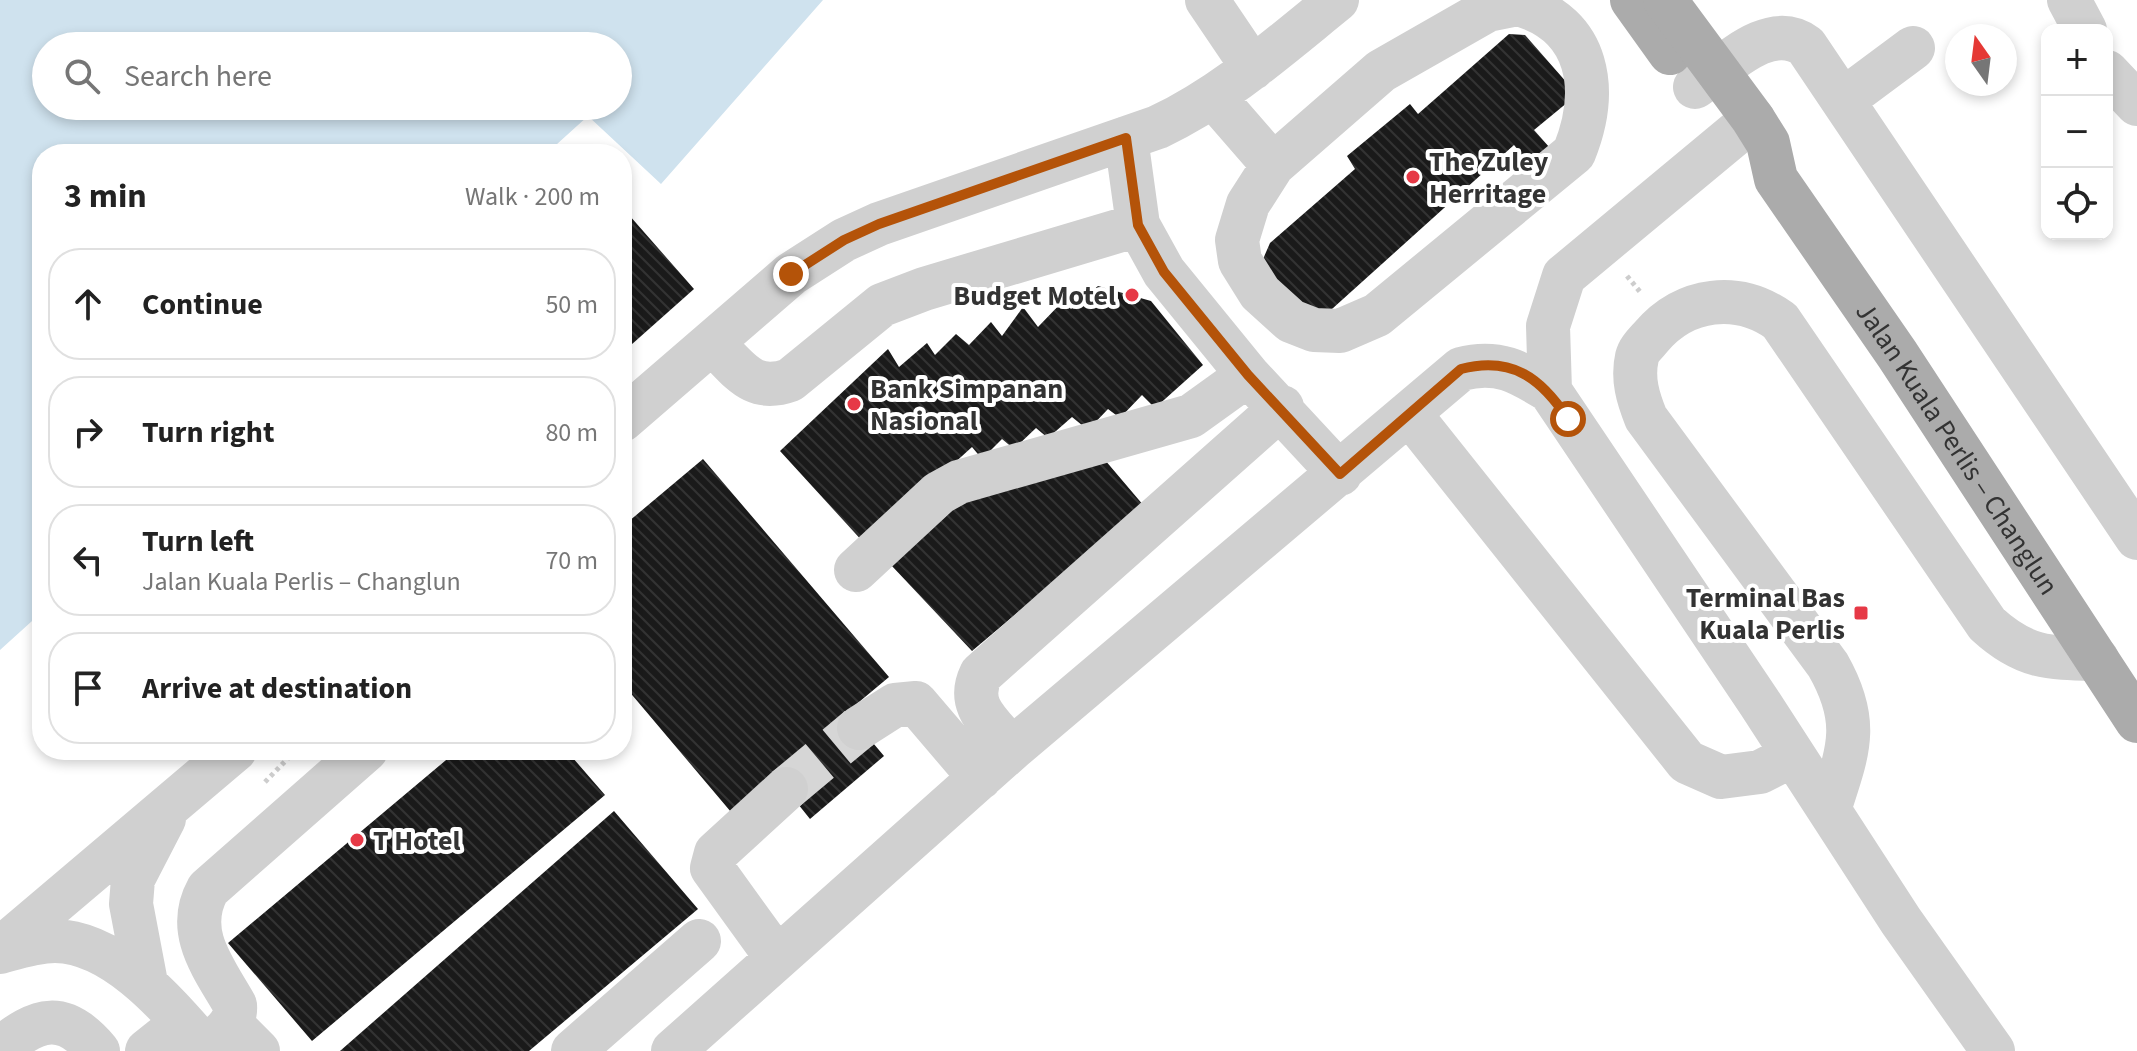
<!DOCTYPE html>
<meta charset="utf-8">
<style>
:root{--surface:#fff;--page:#f6f6f6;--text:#222;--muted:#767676;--line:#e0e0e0}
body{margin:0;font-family:"Source Sans 3",sans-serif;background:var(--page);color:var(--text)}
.controls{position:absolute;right:24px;top:24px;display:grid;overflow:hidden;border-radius:16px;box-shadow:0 4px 12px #0003}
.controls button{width:72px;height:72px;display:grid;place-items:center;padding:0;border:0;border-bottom:2px solid var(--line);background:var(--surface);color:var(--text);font:40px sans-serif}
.compass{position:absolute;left:1945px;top:24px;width:72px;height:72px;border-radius:50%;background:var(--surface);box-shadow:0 4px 12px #0003;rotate:346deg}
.stop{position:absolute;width:24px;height:24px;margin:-18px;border:6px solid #b45309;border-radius:50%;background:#fff}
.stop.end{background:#b45309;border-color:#fff;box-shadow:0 2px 8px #0008}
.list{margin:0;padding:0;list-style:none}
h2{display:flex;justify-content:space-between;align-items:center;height:104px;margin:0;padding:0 32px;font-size:34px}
h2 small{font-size:26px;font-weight:400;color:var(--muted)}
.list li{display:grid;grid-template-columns:52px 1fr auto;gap:24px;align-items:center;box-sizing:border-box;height:112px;margin:0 16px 16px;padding:0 16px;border:2px solid var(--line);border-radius:32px}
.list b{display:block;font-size:30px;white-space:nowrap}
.list p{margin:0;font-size:26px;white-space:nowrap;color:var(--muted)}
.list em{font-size:26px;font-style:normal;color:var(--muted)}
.icon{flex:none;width:44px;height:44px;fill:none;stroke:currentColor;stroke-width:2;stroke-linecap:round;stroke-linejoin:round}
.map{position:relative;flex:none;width:2137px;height:1051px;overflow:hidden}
.search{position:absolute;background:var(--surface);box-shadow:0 4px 12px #0003;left:32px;top:32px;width:600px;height:88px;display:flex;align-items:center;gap:20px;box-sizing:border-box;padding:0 28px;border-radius:44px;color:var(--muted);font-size:30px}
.panel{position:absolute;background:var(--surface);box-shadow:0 4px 12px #0003;left:32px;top:144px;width:600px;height:616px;border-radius:32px}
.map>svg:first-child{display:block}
.water{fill:#cfe2ee;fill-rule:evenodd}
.building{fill:url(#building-back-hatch)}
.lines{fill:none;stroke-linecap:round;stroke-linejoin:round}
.minor-tunnel{stroke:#d6d6d6;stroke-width:44;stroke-dasharray:44 22;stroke-linecap:butt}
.path{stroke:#cdcdcd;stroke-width:5;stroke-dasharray:4 4;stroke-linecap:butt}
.minor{stroke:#d0d0d0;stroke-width:44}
.major{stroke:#ababab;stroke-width:44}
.route{stroke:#b45309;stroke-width:10}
.poi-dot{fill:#e63946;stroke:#fff;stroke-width:3}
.labels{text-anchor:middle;stroke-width:8;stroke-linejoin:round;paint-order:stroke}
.poi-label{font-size:28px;font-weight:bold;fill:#333;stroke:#fff;text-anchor:start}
.street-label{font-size:28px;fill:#333;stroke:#fff}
</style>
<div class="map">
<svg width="2137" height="1051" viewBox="0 0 2137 1051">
<defs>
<pattern id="building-back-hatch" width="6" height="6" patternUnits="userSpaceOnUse" patternTransform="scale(2)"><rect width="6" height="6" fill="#1a1a1a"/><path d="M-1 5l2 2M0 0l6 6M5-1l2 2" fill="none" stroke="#333"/></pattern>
</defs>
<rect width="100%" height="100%" fill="#fff"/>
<path class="water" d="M0,0H823L661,184L588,116L546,154H42V612L0,650ZM46,46H618V106H46Z"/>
<path class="building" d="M1509,34L1525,35L1568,84V102L1534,130L1550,148L1528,163L1514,145L1322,318L1305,316L1260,266L1270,243L1355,169L1347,156L1410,104L1418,114Z
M622,207L694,289L622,353Z
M1098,286L1151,301L1203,365L1155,408L1142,395L1120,418L1108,409L1088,430L1072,417L1048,438L1036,428L1014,449L1002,439L982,459L972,447L865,544L780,451L888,349L899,367L927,343L935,355L956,334L969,345L991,322L1002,336L1023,307L1038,327L1063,301L1071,309Z
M1099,453L1144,506L972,651L891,565L974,491Z
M703,459L889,677L847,712L884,756L810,819L786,789L731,812L622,683V527Z
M458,750H566L605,795L312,1041L228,943Z
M614,811L698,909L529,1051H340Z"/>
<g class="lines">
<path class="minor-tunnel" d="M786,789L859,728"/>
<path class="path" d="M1627,276L1641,293
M265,782L296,750"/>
<path class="minor" d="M1207,0L1253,68
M2069,0L2085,30
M1518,4C1591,24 1599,91 1574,153L1377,315L1340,331L1314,330L1291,321L1260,293L1240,261L1237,240L1248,204L1273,165L1381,71L1488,10Z
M2107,72L2137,104
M1695,87C1725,67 1769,19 1806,46L2137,538
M1213,96L1273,165
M1843,100L1913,48
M1126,138L1138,225L1164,272L1248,375L1340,474
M713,344C739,368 751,394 790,380L882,305L924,289L1138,225
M1550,391L1548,326L1564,276L1753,119
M1409,413L1687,762L1721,777L1760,772L1793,755
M622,420L791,274L844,240L879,224L1158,127C1224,96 1280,46 1337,0
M856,570L939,493L959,482L1191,416L1248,375
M859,728L895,705L916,703L980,778
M1012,749C992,724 965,707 981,674L1282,407
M1829,810C1848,751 1861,723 1828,665L1646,418C1638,398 1632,379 1637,357C1639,349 1646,343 1651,337C1685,297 1738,291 1780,321L1987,624C2024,658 2048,658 2097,659
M0,949L235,750
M0,952C18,947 36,941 55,941C117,942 171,1009 208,1051
M777,958L712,868L716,853L786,789
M146,983L131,904L133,879L164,819
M231,1024L258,1051
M206,1048C219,1035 237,1025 235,1005C214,968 184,932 208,889L366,750
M0,1049C38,1017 64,1010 98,1051
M147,1051L182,1023
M573,1051L699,941
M673,1051L1012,749L1461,369C1498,359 1519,372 1550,391L1759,702L1901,921L1993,1051"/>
<g class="major">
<path d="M1632,0L1670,53"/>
<path id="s1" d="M1665,0L1753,119L1768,143L1776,179L1897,354L2137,721"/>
</g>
</g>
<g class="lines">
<path class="route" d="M791,274L844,240L879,224L1126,138L1138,225L1164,272L1248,375L1340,474L1461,369C1512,356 1541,378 1568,419"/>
</g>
<g class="poi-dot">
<circle cx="1413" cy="177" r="8"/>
<circle cx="1132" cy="295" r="8"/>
<circle cx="854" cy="404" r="8"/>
<rect x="1853" y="605" width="16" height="16" rx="4"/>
<circle cx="357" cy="840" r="8"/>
</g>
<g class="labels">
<g class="poi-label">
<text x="1429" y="171">The Zuley<tspan x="1429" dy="32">Herritage</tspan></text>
<text x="1116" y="305" text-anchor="end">Budget Motel</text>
<text x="870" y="398">Bank Simpanan<tspan x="870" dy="32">Nasional</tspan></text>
<text x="1845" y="607" text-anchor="end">Terminal Bas<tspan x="1845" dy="32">Kuala Perlis</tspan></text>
<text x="373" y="850">T Hotel</text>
</g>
<g class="street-label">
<text dy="10" stroke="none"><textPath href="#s1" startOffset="538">Jalan Kuala Perlis – Changlun</textPath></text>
</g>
</g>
</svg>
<div class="controls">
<button>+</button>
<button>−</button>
<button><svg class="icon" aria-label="locate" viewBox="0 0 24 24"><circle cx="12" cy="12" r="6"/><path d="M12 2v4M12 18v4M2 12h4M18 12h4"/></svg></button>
</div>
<svg class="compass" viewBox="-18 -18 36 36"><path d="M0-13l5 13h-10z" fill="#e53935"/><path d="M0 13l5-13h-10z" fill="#767676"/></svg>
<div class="stop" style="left:1568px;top:419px"></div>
<div class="stop end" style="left:791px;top:274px"></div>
<div class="search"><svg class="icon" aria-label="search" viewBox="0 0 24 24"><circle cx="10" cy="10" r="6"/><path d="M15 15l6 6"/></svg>Search here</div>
<section class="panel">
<h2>3 min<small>Walk · 200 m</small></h2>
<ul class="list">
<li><svg class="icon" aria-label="ahead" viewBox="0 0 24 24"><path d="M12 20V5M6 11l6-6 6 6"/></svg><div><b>Continue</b></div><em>50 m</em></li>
<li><svg class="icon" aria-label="right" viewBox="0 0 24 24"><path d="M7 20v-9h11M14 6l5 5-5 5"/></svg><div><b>Turn right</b></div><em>80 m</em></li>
<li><svg class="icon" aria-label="left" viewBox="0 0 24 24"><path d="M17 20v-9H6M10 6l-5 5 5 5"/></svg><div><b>Turn left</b><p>Jalan Kuala Perlis – Changlun</p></div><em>70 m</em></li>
<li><svg class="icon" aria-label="arrive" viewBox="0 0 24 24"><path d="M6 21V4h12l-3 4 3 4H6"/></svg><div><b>Arrive at destination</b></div></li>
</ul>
</section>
</div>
